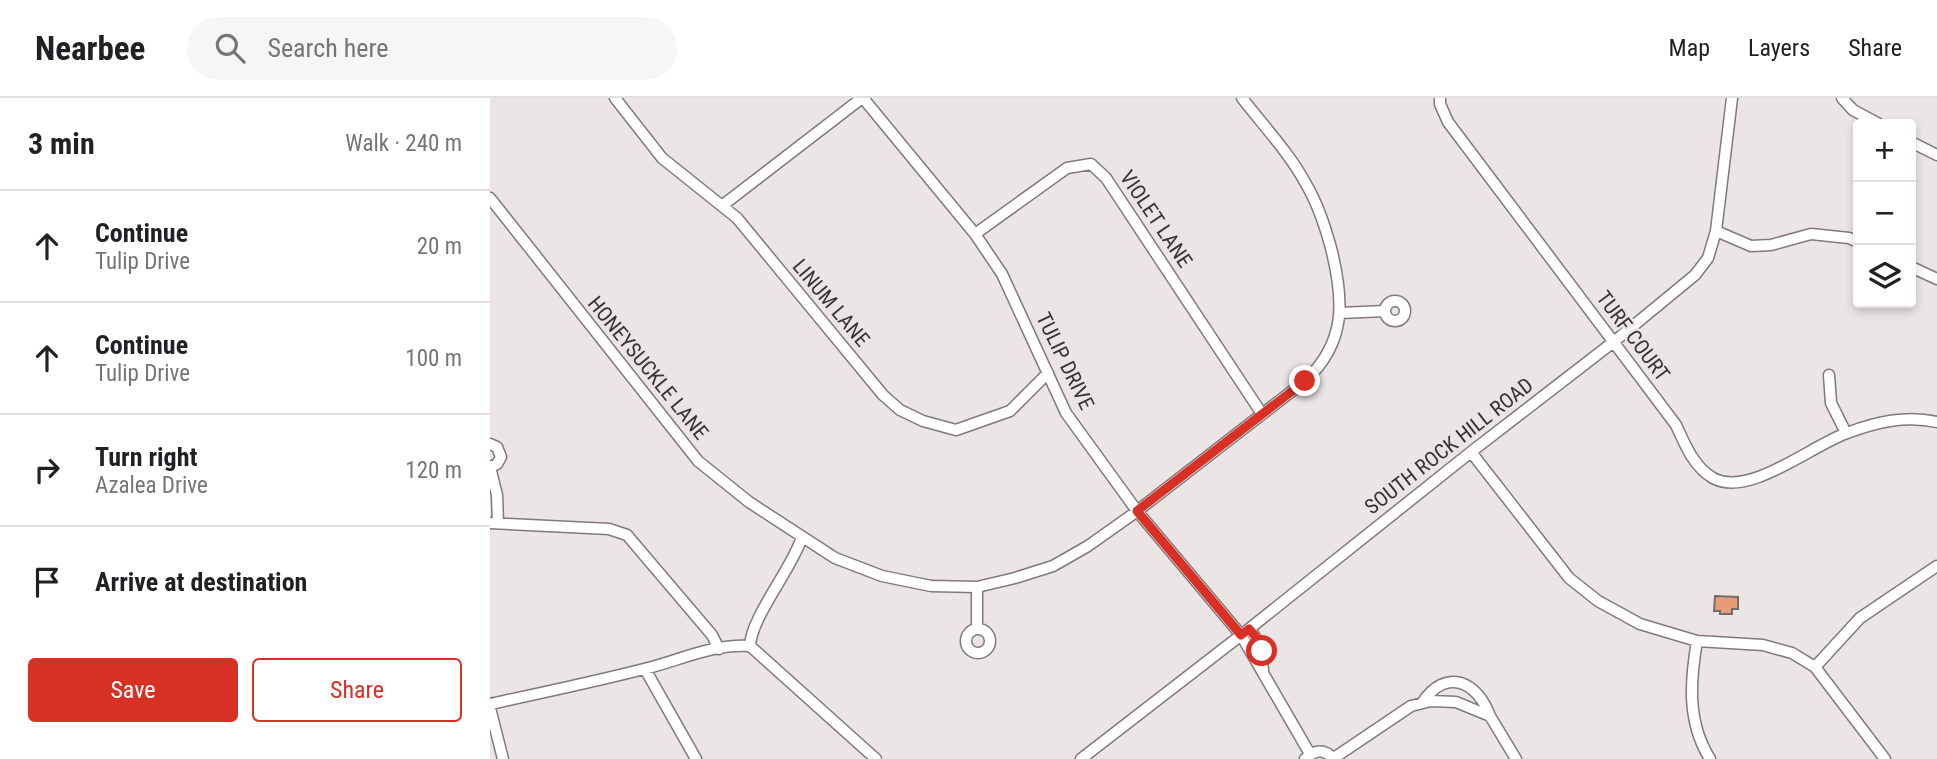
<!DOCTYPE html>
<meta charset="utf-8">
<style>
:root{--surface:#fff;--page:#f6f6f6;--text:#202124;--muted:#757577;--line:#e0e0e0;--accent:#d93025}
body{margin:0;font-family:"Roboto Condensed",sans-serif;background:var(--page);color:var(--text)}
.controls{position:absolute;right:21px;top:21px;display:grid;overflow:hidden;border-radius:7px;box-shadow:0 4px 10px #0003}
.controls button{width:63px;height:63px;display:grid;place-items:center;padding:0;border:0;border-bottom:2px solid var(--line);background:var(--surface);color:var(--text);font:35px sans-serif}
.stop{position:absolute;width:21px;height:21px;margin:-16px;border:5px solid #d93025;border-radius:50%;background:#fff}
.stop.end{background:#d93025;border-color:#fff;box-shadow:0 2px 7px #0008}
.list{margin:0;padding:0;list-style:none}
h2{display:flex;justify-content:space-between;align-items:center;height:91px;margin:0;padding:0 28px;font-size:30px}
h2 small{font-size:23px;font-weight:400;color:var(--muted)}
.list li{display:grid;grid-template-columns:46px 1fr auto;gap:21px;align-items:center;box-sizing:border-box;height:112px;padding:0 28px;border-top:2px solid var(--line)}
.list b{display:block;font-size:26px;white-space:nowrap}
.list p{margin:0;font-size:23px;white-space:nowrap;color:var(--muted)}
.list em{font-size:23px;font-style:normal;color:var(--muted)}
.actions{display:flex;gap:14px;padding:21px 28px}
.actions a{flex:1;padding:16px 0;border:2px solid var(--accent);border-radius:7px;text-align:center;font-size:24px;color:var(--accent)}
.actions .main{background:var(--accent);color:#fff}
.icon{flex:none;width:38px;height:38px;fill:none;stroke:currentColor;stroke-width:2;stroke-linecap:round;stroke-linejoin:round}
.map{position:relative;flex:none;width:1447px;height:661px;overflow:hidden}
header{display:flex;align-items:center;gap:42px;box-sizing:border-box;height:98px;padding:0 35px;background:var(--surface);border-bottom:2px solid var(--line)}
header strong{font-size:33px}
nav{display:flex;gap:38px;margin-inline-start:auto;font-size:24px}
.search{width:490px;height:63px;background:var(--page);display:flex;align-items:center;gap:18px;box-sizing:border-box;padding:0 24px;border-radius:38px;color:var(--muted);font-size:26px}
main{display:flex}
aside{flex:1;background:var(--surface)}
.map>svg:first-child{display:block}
.building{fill:#e59c77;stroke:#726d6b;stroke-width:2}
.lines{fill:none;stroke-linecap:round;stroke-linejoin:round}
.street-casing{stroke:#807a7b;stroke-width:13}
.street{stroke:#fff;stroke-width:10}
.route{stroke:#d93025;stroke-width:9}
.labels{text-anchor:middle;stroke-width:5;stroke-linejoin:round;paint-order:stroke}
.street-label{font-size:21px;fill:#363434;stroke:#ebe5e6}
</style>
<header>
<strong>Nearbee</strong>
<div class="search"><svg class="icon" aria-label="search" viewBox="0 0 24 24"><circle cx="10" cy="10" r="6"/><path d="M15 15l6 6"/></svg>Search here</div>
<nav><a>Map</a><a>Layers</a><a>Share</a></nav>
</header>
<main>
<aside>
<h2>3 min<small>Walk · 240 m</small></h2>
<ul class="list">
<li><svg class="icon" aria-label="ahead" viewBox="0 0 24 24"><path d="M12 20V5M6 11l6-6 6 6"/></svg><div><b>Continue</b><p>Tulip Drive</p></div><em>20 m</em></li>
<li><svg class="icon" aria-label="ahead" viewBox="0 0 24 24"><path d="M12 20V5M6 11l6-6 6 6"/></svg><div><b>Continue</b><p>Tulip Drive</p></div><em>100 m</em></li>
<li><svg class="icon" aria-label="right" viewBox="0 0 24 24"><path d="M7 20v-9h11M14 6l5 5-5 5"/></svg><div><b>Turn right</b><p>Azalea Drive</p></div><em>120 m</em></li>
<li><svg class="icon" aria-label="arrive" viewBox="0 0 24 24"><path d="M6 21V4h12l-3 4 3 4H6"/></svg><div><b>Arrive at destination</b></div></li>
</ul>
<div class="actions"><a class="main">Save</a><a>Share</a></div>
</aside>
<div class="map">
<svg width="1447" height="661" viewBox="0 0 1447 661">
<rect width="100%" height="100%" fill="#ebe5e6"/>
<path class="building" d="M1225,498L1248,499V511H1242V516H1230V513H1224Z"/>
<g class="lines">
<defs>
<path id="street" d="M125,0L172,60L247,120L393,297L410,312L433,323L466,332L520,313L558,275
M373,0L485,136L512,176L576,315L647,413L751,537L820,656
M950,0V6L958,24L1186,327C1195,347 1204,369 1223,380C1259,400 1322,347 1357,335C1386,324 1416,317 1447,324
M1352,0L1363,12L1389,26
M1421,44L1447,57
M0,100L208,363L259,404L345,460L392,478L441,488L487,489L525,480L563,468L598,448L646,414L815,283C857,244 854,202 841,150C835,128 828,106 816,86C800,56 773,27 752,0
M233,107L372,0
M1226,133L1261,148L1281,147L1321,136L1359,140L1368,144
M485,136L577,70L601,66L616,80L772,316
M1421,169L1447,181
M895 213a10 10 0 1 1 20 0a10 10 0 1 1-20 0Z
M850,215L895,213
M1339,277L1341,305L1356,335
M0,346L7,349L11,359L7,366L0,369
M981,354L1079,480L1108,503L1150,526L1207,543L1273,547L1302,555L1325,569L1395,661
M0,369L7,397L8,425
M0,425L119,431L137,437L222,537L229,551
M487,489V530
M476 543a12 12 0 1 1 24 0a12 12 0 1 1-24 0Z
M759,531C771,544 772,557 773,573
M1207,543C1200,584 1197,624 1220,661
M260,548C261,519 302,471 312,439
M1325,569L1370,520L1447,468
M155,571L206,661
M932,605C956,569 987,583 1000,618
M0,606C51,595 103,584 154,571C188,563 224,545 260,548L386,661
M0,610L13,661
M844,660L921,608L941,603L966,604L1000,618L1026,661
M591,661L759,531L981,354L1126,242L1205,177L1218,160L1226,133L1242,0
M815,661C825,651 835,651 844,661"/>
</defs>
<use href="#street" class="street-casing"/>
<use href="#street" class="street"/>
</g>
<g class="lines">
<path class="route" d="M772,553L765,538L759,531L751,537L647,413L815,283"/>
</g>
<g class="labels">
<g class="street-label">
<text transform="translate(666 121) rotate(56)" y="7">VIOLET LANE</text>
<text transform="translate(341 205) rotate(50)" y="7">LINUM LANE</text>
<text transform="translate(1143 238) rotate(53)" y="7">TURF COURT</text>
<text transform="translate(575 263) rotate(64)" y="7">TULIP DRIVE</text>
<text transform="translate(158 270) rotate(51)" y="7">HONEYSUCKLE LANE</text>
<text transform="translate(959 348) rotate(-38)" y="7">SOUTH ROCK HILL ROAD</text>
</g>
</g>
</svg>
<div class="controls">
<button>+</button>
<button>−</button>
<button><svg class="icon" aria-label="layers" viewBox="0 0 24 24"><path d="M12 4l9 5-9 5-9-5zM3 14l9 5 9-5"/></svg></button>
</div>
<div class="stop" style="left:772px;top:553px"></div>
<div class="stop end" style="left:815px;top:283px"></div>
</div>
</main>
